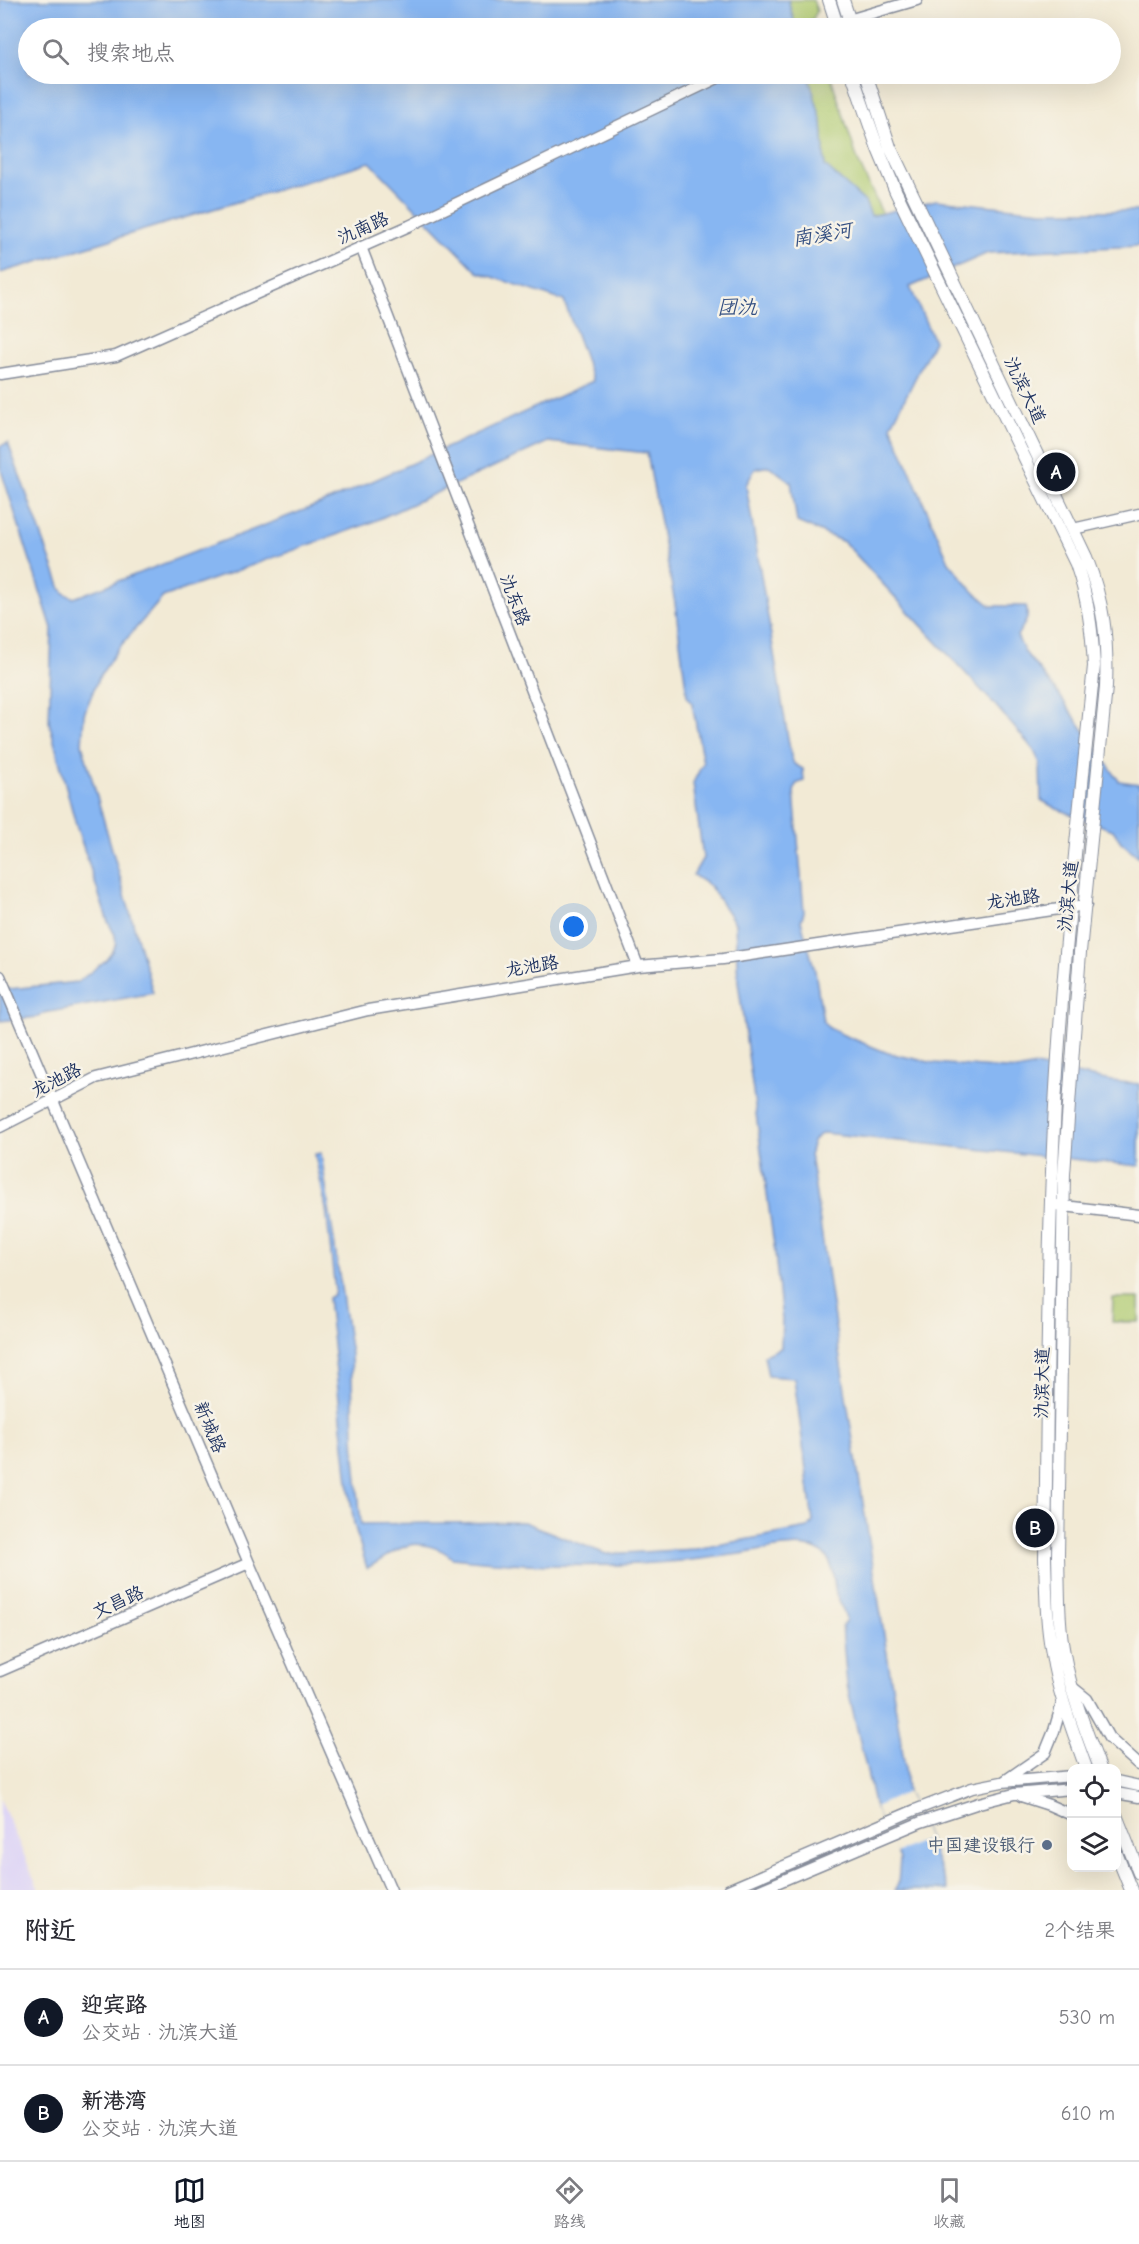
<!DOCTYPE html>
<html lang="zh">
<meta charset="utf-8">
<style>
:root{--surface:#fff;--page:#f2f2f3;--text:#2b2b33;--muted:#7c7c81;--line:#e1e1e2;--accent:#111827}
body{margin:0;font-family:"Comic Neue","LXGW WenKai TC",sans-serif;background:var(--page);color:var(--text)}
.controls{position:absolute;right:18px;bottom:18px;display:grid;overflow:hidden;border-radius:12px;box-shadow:0 6px 24px #0002}
.controls button{width:54px;height:54px;display:grid;place-items:center;padding:0;border:0;border-bottom:2px solid var(--line);background:var(--surface);color:var(--text);font:30px sans-serif}
.you{position:absolute;left:574px;top:927px;width:21px;height:21px;margin:-15px;border:4px solid #fff;border-radius:50%;background:#1a73e8;box-shadow:0 0 0 9px #1a73e833}
.badge{display:grid;place-items:center;width:39px;height:39px;border-radius:50%;background:var(--accent);color:#fff;font-size:20px;font-weight:700}
.pin{position:absolute;translate:-50% -50%;border:3px solid #fff;box-shadow:0 2px 6px #0006}
.list{margin:0;padding:0;list-style:none}
h2{display:flex;justify-content:space-between;align-items:center;height:78px;margin:0;padding:0 24px;font-size:26px}
h2 small{font-size:20px;font-weight:400;color:var(--muted)}
.list li{display:grid;grid-template-columns:39px 1fr auto;gap:18px;align-items:center;box-sizing:border-box;height:96px;padding:0 24px;border-top:2px solid var(--line)}
.list b{display:block;font-size:22px;white-space:nowrap}
.list p{margin:0;font-size:20px;white-space:nowrap;color:var(--muted)}
.list em{font-size:20px;font-style:normal;color:var(--muted)}
.icon{flex:none;width:33px;height:33px;fill:none;stroke:currentColor;stroke-width:2;stroke-linecap:round;stroke-linejoin:round}
.map{position:relative;flex:none;width:1139px;height:1890px;overflow:hidden}
.search{position:absolute;background:var(--surface);box-shadow:0 6px 24px #0002;left:18px;right:18px;top:18px;height:66px;display:flex;align-items:center;gap:15px;box-sizing:border-box;padding:0 21px;border-radius:33px;color:var(--muted);font-size:22px}
.sheet{height:270px;background:var(--surface)}
nav{display:flex;justify-content:space-around;align-items:center;box-sizing:border-box;height:84px;border-top:2px solid var(--line);background:var(--surface);font-size:16px;color:var(--muted)}
nav a{display:grid;justify-items:center;gap:3px}
nav .on{color:var(--accent)}
.map>svg:first-child{display:block}
.built{fill:#ded5f6}
.green{fill:#afca70;stroke:#657c67;stroke-width:1.5}
.water{fill:#87b6f2;stroke:#5172a8;stroke-width:1.5}
.pier{fill:#f2ead5}
.lines{fill:none;stroke-linecap:round;stroke-linejoin:round}
.secondary-casing{stroke:#868c9a;stroke-width:13}
.primary-casing{stroke:#868c9a;stroke-width:14}
.secondary{stroke:#fff;stroke-width:10}
.primary{stroke:#fff;stroke-width:12}
.service-dot{fill:#5c6f8a;stroke:#f7f3e8;stroke-width:2}
.labels{text-anchor:middle;stroke-width:5;stroke-linejoin:round;paint-order:stroke}
.street-label{font-size:18px;fill:#1b2f5e;stroke:#f7f3e8}
.service-label{font-size:18px;fill:#4e5e75;stroke:#f7f3e8;text-anchor:end}
.water-label{font-size:20px;font-style:italic;fill:#365183;stroke:#f7f3e8}
</style>
<div class="map">
<svg width="1139" height="1890" viewBox="0 0 1139 1890">
<rect width="100%" height="100%" fill="#f7f3e8"/>
<filter id="ink" filterUnits="userSpaceOnUse"><feTurbulence type="fractalNoise" baseFrequency=".0167" numOctaves="2"/><feDisplacementMap in="SourceGraphic" scale="12" xChannelSelector="R" yChannelSelector="G"/><feConvolveMatrix kernelMatrix="1 2 1 2 8 2 1 2 1" color-interpolation-filters="sRGB"/></filter>
<filter id="wash" filterUnits="userSpaceOnUse"><feTurbulence type="fractalNoise" baseFrequency=".008" numOctaves="4" result="noise"/><feDisplacementMap in="SourceGraphic" scale="24" xChannelSelector="R" yChannelSelector="G"/><feGaussianBlur stdDeviation="1.35" result="paint"/><feColorMatrix in="noise" values="0 0 0 0 0 0 0 0 0 0 0 0 0 0 0 0 0 1.4 0 .05"/><feComposite in="paint" operator="in"/></filter>
<g filter="url(#wash)">
<rect width="100%" height="100%" fill="#f2ead5"/>
<path class="built" d="M0,1799L39,1890H0Z"/>
<path class="green" d="M788,0H813L817,11L813,19L796,27Z
M808,74H830L858,161L882,213L871,216L865,202L825,166L822,123Z
M1113,1298H1139V1322H1112Z"/>
<path class="water" d="M0,0H788L796,28H28V74H808L822,123L825,166L865,202L871,216L936,200L1042,211H1139V246L988,253L910,287L934,341L891,426L949,562L973,591L991,606H1026C1030,621 1024,623 1017,636L1024,651L1060,696L1119,781L1139,784V857L1121,842L1113,830L1057,809L1041,800L1040,763L1033,749L996,706L844,542L797,522L791,482L769,466L755,469L746,485L791,756L794,764L803,769L804,781L796,784L794,792L804,912L801,921L815,971L823,1021L829,1028L841,1034L888,1053L934,1063L1017,1070L1036,1066L1111,1081L1139,1084V1166L823,1133C814,1138 811,1143 810,1154L838,1346L905,1767L907,1792L928,1838L948,1890H895L898,1884L900,1859L875,1807L847,1685L842,1626L846,1620C845,1611 839,1603 836,1594C832,1578 836,1558 817,1550C798,1541 761,1551 740,1554C645,1568 548,1569 452,1558C442,1548 419,1541 406,1546C393,1551 380,1561 367,1568L354,1524L348,1482L328,1298L333,1295L335,1290L326,1209L315,1154L321,1153L351,1355L355,1458L361,1524L524,1522L606,1554L696,1549L808,1528L813,1522L794,1378L768,1376L764,1355L781,1348L782,1320L775,1253L738,981L735,923L710,886L693,875L703,858L693,783L703,763L692,703L687,696L675,603L647,453L548,442L370,523L163,597L117,650L98,679L84,714L82,744L153,993L44,1013L38,1017L0,1021V990L78,982L83,978L106,960L113,951L116,944L115,935L108,922L76,825L49,722L52,628L0,467V446L8,443L61,589L65,594L74,598L333,499L593,381L564,301L478,272L370,162L0,273Z"/>
<path class="pier" d="M907,1792L928,1838L896,1853L875,1807Z"/>
</g>
<g filter="url(#ink)">
<g class="lines">
<defs>
<path id="secondary" d="M821,28L917,0
M361,247L638,966
M0,374L116,356L409,226L726,74
M1073,529L1139,514
M0,976L249,1563L391,1890
M0,1127L96,1078L368,1010L638,966L723,959L1086,905
M1056,1205L1139,1215
M0,1671L249,1563
M1072,1687L1087,1699L1109,1738L1139,1765
M1116,1781L1139,1786
M1003,1782L1045,1753L1054,1731L1063,1700
M1116,1793L1139,1797
M1021,1796L1049,1805L1072,1815
M728,1890L915,1810L972,1788L1002,1782L1072,1776
M760,1890L921,1822L979,1803L1014,1794L1072,1789"/>
<path id="primary" d="M829,0L838,28
M843,0L852,28
M852,74L878,149L896,192L1076,564C1088,598 1092,630 1094,666C1077,835 1058,1003 1052,1172C1047,1301 1047,1429 1045,1558C1046,1590 1046,1622 1052,1654C1058,1693 1073,1731 1086,1768
M866,74L890,147L1086,557C1104,603 1108,639 1106,687L1080,952L1064,1174L1058,1556C1059,1589 1058,1622 1064,1654C1071,1693 1086,1731 1100,1768
M1116,1815L1139,1873
M1116,1853L1131,1890"/>
</defs>
<use href="#secondary" class="secondary-casing"/>
<use href="#primary" class="primary-casing"/>
<use href="#secondary" class="secondary"/>
<use href="#primary" class="primary"/>
</g>
</g>
<circle class="service-dot" cx="1047" cy="1845" r="6"/>
<g class="labels">
<g class="street-label">
<text transform="translate(363 228) rotate(-24)" y="6">氿南路</text>
<text transform="translate(1025 390) rotate(64)" y="6">氿滨大道</text>
<text transform="translate(515 600) rotate(69)" y="6">氿东路</text>
<text transform="translate(1068 896) rotate(-84)" y="6">氿滨大道</text>
<text transform="translate(1013 899) rotate(-8)" y="6">龙池路</text>
<text transform="translate(532 966) rotate(-9)" y="6">龙池路</text>
<text transform="translate(56 1080) rotate(-27)" y="6">龙池路</text>
<text transform="translate(1042 1383) rotate(-89)" y="6">氿滨大道</text>
<text transform="translate(210 1427) rotate(67)" y="6">新城路</text>
<text transform="translate(118 1602) rotate(-24)" y="6">文昌路</text>
</g>
<g class="service-label">
<text x="1035" y="1851">中国建设银行</text>
</g>
<g class="water-label">
<text transform="translate(822 234) rotate(-9)" y="7">南溪河</text>
<text x="737" y="314">团氿</text>
</g>
</g>
</svg>
<div class="controls">
<button><svg class="icon" aria-label="locate" viewBox="0 0 24 24"><circle cx="12" cy="12" r="6"/><path d="M12 2v4M12 18v4M2 12h4M18 12h4"/></svg></button>
<button><svg class="icon" aria-label="layers" viewBox="0 0 24 24"><path d="M12 4l9 5-9 5-9-5zM3 14l9 5 9-5"/></svg></button>
</div>
<div class="you"></div>
<div class="pin badge" style="left:1056px;top:472px">A</div>
<div class="pin badge" style="left:1035px;top:1528px">B</div>
<div class="search"><svg class="icon" aria-label="search" viewBox="0 0 24 24"><circle cx="10" cy="10" r="6"/><path d="M15 15l6 6"/></svg>搜索地点</div>
</div>
<section class="sheet">
<h2>附近<small>2个结果</small></h2>
<ul class="list">
<li><span class="badge">A</span><div><b>迎宾路</b><p>公交站 · 氿滨大道</p></div><em>530 m</em></li>
<li><span class="badge">B</span><div><b>新港湾</b><p>公交站 · 氿滨大道</p></div><em>610 m</em></li>
</ul>
</section>
<nav>
<a class="on"><svg class="icon" aria-label="map" viewBox="0 0 24 24"><path d="M3 6l6-2 6 2 6-2v14l-6 2-6-2-6 2zM9 4v14M15 6v14"/></svg>地图</a>
<a><svg class="icon" aria-label="directions" viewBox="0 0 24 24"><path d="M12 3l9 9-9 9-9-9zM9 14v-3h6M13 9l2 2-2 2"/></svg>路线</a>
<a><svg class="icon" aria-label="saved" viewBox="0 0 24 24"><path d="M7 4h10v16l-5-4-5 4z"/></svg>收藏</a>
</nav>
